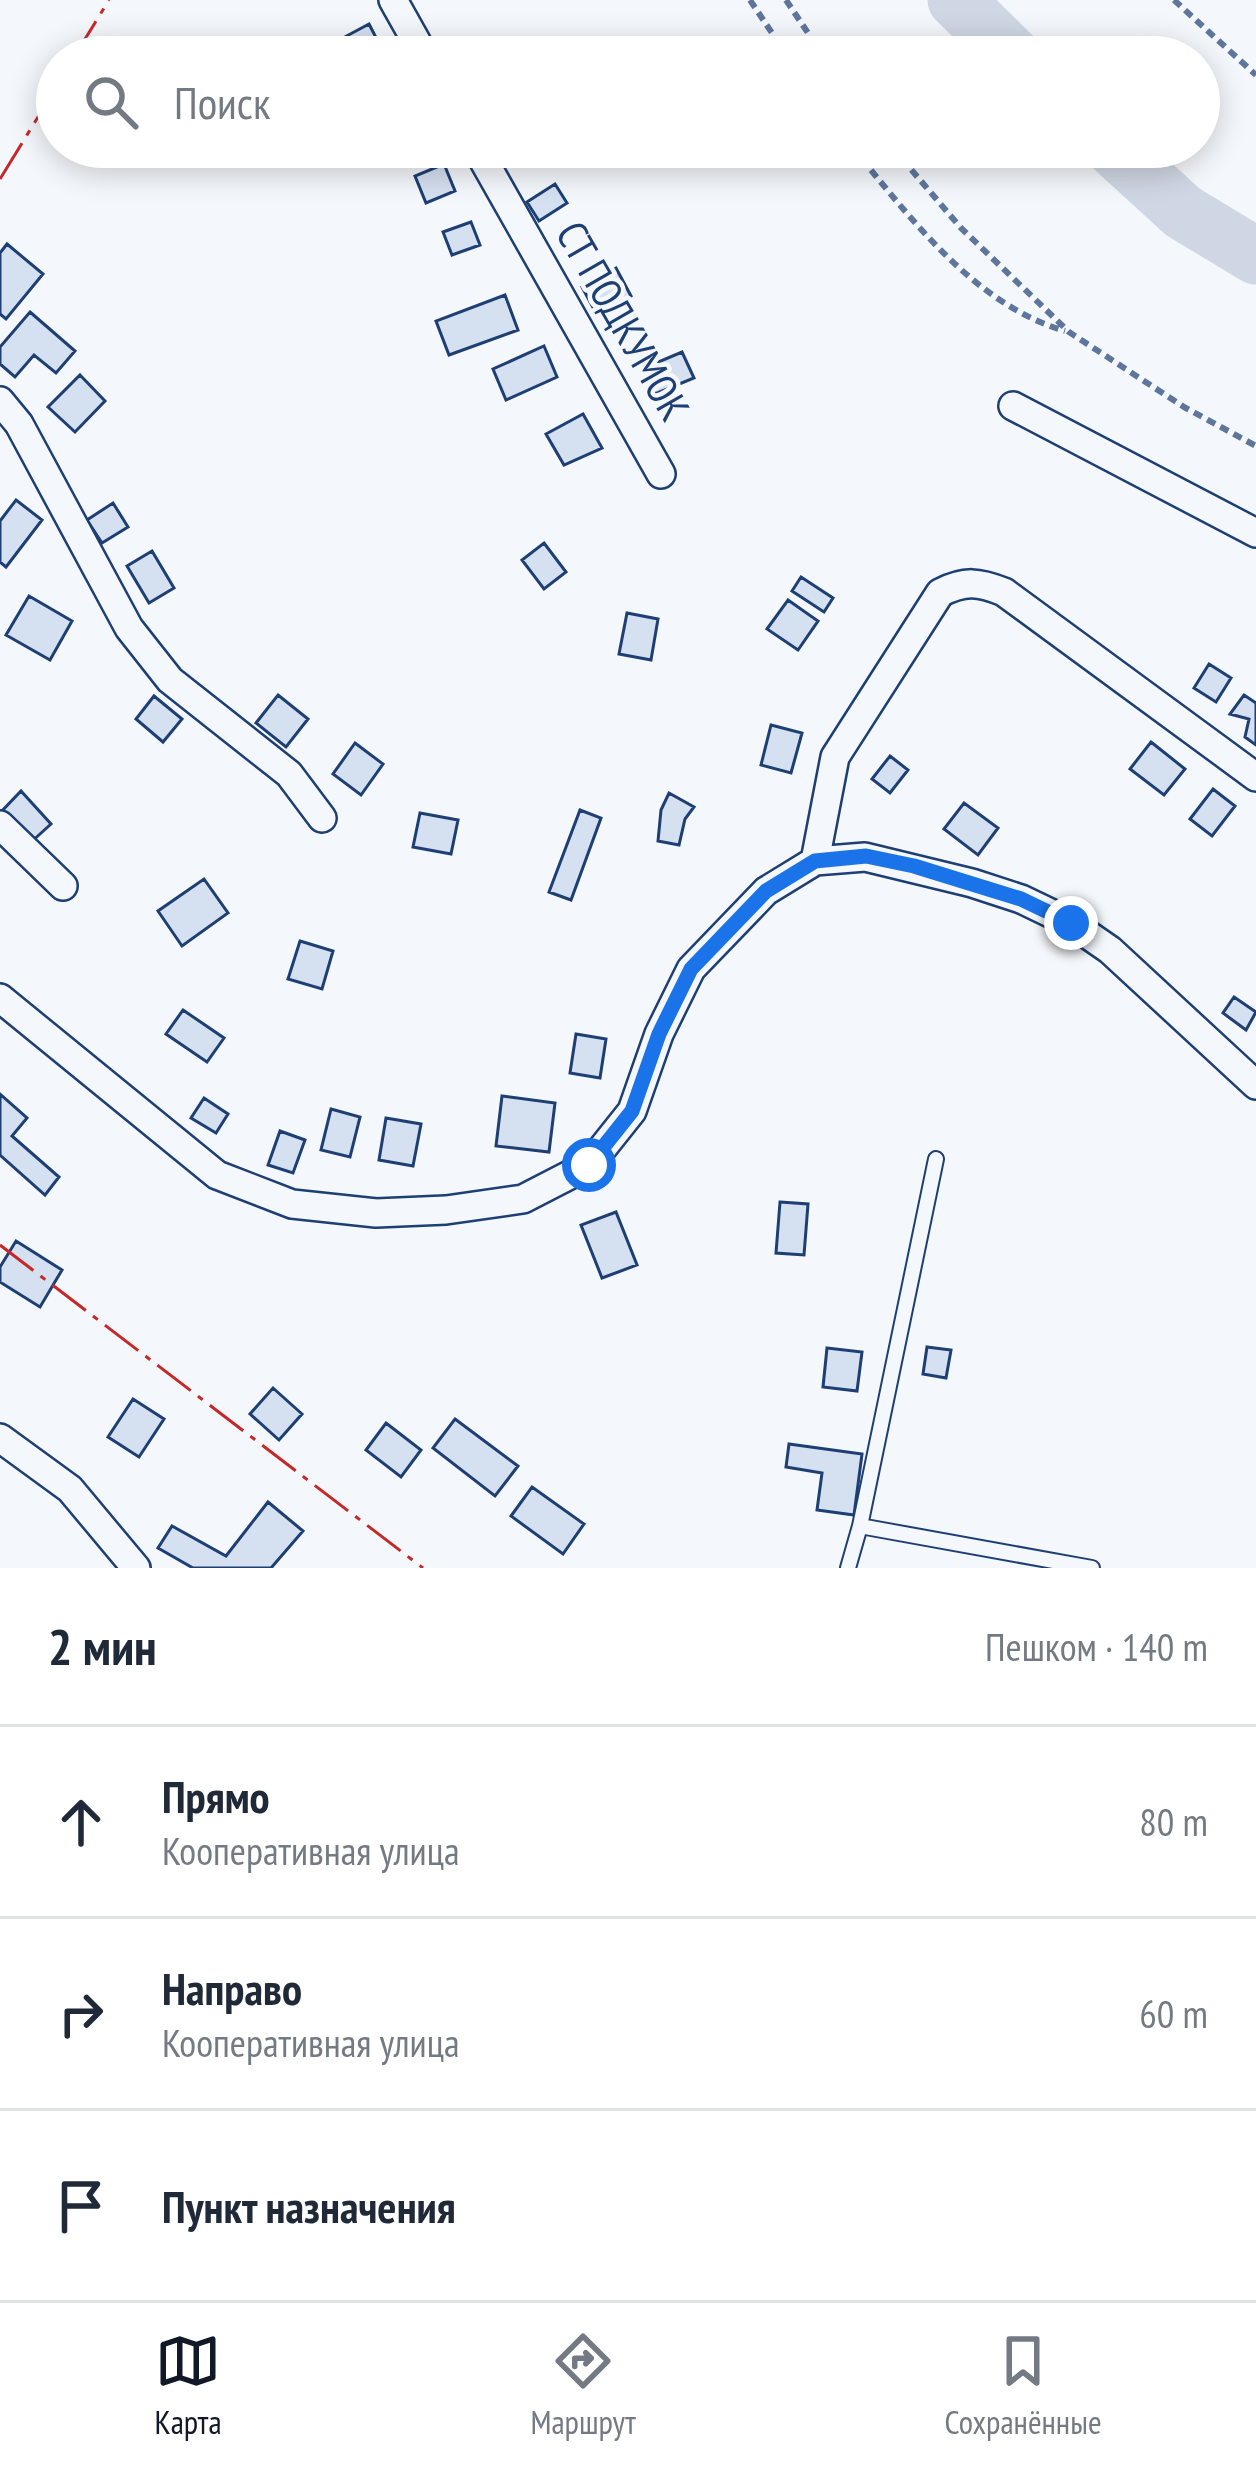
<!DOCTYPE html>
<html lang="ru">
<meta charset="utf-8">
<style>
:root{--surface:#fff;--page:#f2f2f3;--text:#1f2937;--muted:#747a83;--line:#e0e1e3;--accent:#111827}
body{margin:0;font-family:"PT Sans Narrow",sans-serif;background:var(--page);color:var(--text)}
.stop{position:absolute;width:36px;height:36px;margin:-27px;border:9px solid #1a73e8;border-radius:50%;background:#fff}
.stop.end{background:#1a73e8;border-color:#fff;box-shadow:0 3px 12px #0008}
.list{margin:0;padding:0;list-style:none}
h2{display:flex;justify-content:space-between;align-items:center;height:156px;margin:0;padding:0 48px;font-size:51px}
h2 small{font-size:39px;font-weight:400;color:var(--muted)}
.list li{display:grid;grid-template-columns:78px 1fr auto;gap:36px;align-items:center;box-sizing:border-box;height:192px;padding:0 48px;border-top:3px solid var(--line)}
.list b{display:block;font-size:45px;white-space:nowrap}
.list p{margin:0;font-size:39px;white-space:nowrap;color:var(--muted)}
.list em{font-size:39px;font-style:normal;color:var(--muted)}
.icon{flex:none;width:66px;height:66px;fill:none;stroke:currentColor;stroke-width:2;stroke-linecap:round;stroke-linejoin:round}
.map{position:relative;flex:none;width:1256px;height:1568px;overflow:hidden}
.search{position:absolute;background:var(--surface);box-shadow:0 6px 30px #0003;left:36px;right:36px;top:36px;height:132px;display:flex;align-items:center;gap:30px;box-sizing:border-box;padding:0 42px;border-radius:66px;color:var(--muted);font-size:45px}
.sheet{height:732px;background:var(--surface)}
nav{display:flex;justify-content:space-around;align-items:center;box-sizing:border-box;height:168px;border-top:3px solid var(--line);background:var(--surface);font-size:33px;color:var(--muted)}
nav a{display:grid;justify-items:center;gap:6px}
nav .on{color:var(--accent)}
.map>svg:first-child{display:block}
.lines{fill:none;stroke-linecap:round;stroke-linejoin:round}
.river{stroke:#cfd7e4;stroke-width:57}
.building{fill:#d5e0f0;stroke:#1d3f73;stroke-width:3}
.lane-casing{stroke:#1d3f73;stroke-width:18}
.street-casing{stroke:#1d3f73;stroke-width:32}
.path{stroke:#5e769c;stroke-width:6;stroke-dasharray:9 6;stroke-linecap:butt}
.lane{stroke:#f4f7fb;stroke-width:14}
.street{stroke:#f4f7fb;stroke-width:27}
.power{stroke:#c62828;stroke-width:3;stroke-dasharray:42 9 6 9;stroke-linecap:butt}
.route{stroke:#1a73e8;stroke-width:15}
.labels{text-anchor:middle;stroke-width:9;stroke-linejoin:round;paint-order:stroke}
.street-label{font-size:42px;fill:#1d3f73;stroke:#f4f7fb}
</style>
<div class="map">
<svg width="1256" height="1568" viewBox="0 0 1256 1568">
<rect width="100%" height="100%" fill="#f4f7fb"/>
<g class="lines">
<path class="river" d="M956,0L1014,57
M1112,147L1183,212L1256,256"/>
</g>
<path class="building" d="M369,24L385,55L334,57L328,46Z
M444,164L455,191L426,203L415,176Z
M555,184L567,203L539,221L527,202Z
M471,222L480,245L452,255L443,232Z
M7,244L43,274L6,319L0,314V253Z
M616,268L631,296L597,315L582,287Z
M505,295L518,330L449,355L436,321Z
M30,312L75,351L56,373L34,355L15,377L0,364V347Z
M544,346L557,377L506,400L493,369Z
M682,352L694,378L655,394L644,368Z
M80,375L105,401L75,432L48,407Z
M583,414L602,448L564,465L546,434Z
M16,500L42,520L6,567L0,562V521Z
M113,503L128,527L102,543L87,520Z
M544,543L566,572L544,589L522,560Z
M152,551L174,588L149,603L127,566Z
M801,577L833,598L824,612L792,591Z
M29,596L72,621L50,660L6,635Z
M788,600L818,621L798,650L767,629Z
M627,613L658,619L651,660L619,654Z
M1209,664L1231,678L1216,702L1194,688Z
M278,695L308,719L286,747L256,723Z
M1244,695L1256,703V745L1245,737L1249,719L1230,714Z
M154,696L182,719L163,742L136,719Z
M771,725L802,733L791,773L761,765Z
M1151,742L1185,769L1164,795L1130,769Z
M355,743L383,764L361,795L333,774Z
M890,756L908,770L890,793L872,779Z
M1213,789L1235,806L1212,836L1190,819Z
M21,791L51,824L29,844L0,813Z
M669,793L694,807L685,819L679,845L658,841L661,810Z
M964,803L998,828L978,855L944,829Z
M580,810L601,818L571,900L549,892Z
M420,813L458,820L451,854L413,847Z
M204,879L228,913L182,946L158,911Z
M300,941L333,951L322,989L288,979Z
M1234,997L1256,1012L1246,1030L1223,1013Z
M183,1010L224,1038L207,1062L166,1034Z
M576,1034L606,1039L600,1078L570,1073Z
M0,1094L27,1118L12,1136L59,1177L45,1195L0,1155Z
M502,1096L555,1103L549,1152L496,1146Z
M204,1098L228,1114L216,1133L191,1118Z
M331,1109L360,1117L350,1157L321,1150Z
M386,1118L421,1124L413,1166L379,1160Z
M280,1131L305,1140L293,1173L268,1165Z
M780,1202L808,1204L804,1255L776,1253Z
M616,1212L637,1265L602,1278L581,1225Z
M16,1241L62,1270L40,1307L0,1282V1267Z
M927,1347L951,1350L946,1378L923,1374Z
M827,1348L862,1352L857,1391L823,1387Z
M273,1388L302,1414L279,1440L250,1414Z
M133,1399L164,1419L139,1457L108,1437Z
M455,1419L518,1466L495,1496L433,1448Z
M386,1423L421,1450L401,1477L366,1450Z
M789,1444L862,1454L854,1515L817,1510L822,1473L786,1467Z
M532,1487L584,1524L563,1554L511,1516Z
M268,1502L303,1531L271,1568H193L158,1548L172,1526L226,1556Z"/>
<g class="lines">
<defs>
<path id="lane" d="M860,1526L1092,1568
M848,1568L860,1526L936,1159"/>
<path id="street" d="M393,0L425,57
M476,147L661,474
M0,401L19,424L129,628L170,680L289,774L322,818
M1013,406L1256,533
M0,825L63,886
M815,861L835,757L940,593C965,580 979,582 1004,592L1256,777
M0,998L217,1175L292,1204L376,1213L446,1210L523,1199L589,1165L632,1111L659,1034L691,969L766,891L815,861L865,857L972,883L1021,899L1071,923L1110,950L1256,1085
M0,1438L70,1489L136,1568"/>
</defs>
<use href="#lane" class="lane-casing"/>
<use href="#street" class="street-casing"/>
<path class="path" d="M750,0L788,57
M786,0L824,57
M1174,0L1256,75
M852,147C911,218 973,304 1065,331
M892,147L961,228L1069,332L1184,407L1256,446"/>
<use href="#lane" class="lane"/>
<use href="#street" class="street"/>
<path class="power" d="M74,57L109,0
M0,179L57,86
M0,1245L423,1568"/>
</g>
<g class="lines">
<path class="route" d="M589,1165L632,1111L659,1034L691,969L766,891L815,861L866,856L914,866L1021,899L1071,923"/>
</g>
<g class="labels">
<g class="street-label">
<text transform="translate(623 321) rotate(60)" y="15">СТ ПОДКУМОК</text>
</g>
</g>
</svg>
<div class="stop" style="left:589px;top:1165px"></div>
<div class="stop end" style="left:1071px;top:923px"></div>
<div class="search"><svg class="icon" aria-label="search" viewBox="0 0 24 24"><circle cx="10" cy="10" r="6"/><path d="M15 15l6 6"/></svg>Поиск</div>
</div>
<section class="sheet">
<h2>2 мин<small>Пешком · 140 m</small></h2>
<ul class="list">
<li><svg class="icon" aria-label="ahead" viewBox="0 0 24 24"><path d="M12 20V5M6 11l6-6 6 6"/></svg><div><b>Прямо</b><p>Кооперативная улица</p></div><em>80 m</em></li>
<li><svg class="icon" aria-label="right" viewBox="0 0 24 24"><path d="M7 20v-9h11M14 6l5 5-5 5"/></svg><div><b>Направо</b><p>Кооперативная улица</p></div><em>60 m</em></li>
<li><svg class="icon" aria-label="arrive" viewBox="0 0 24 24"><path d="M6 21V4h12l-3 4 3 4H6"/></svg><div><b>Пункт назначения</b></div></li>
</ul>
</section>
<nav>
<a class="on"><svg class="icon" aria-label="map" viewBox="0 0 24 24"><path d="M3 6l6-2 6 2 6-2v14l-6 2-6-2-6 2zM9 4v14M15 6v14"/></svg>Карта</a>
<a><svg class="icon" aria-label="directions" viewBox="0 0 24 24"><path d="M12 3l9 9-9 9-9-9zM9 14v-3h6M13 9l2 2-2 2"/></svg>Маршрут</a>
<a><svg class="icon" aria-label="saved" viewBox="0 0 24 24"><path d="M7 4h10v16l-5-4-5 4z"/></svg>Сохранённые</a>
</nav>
